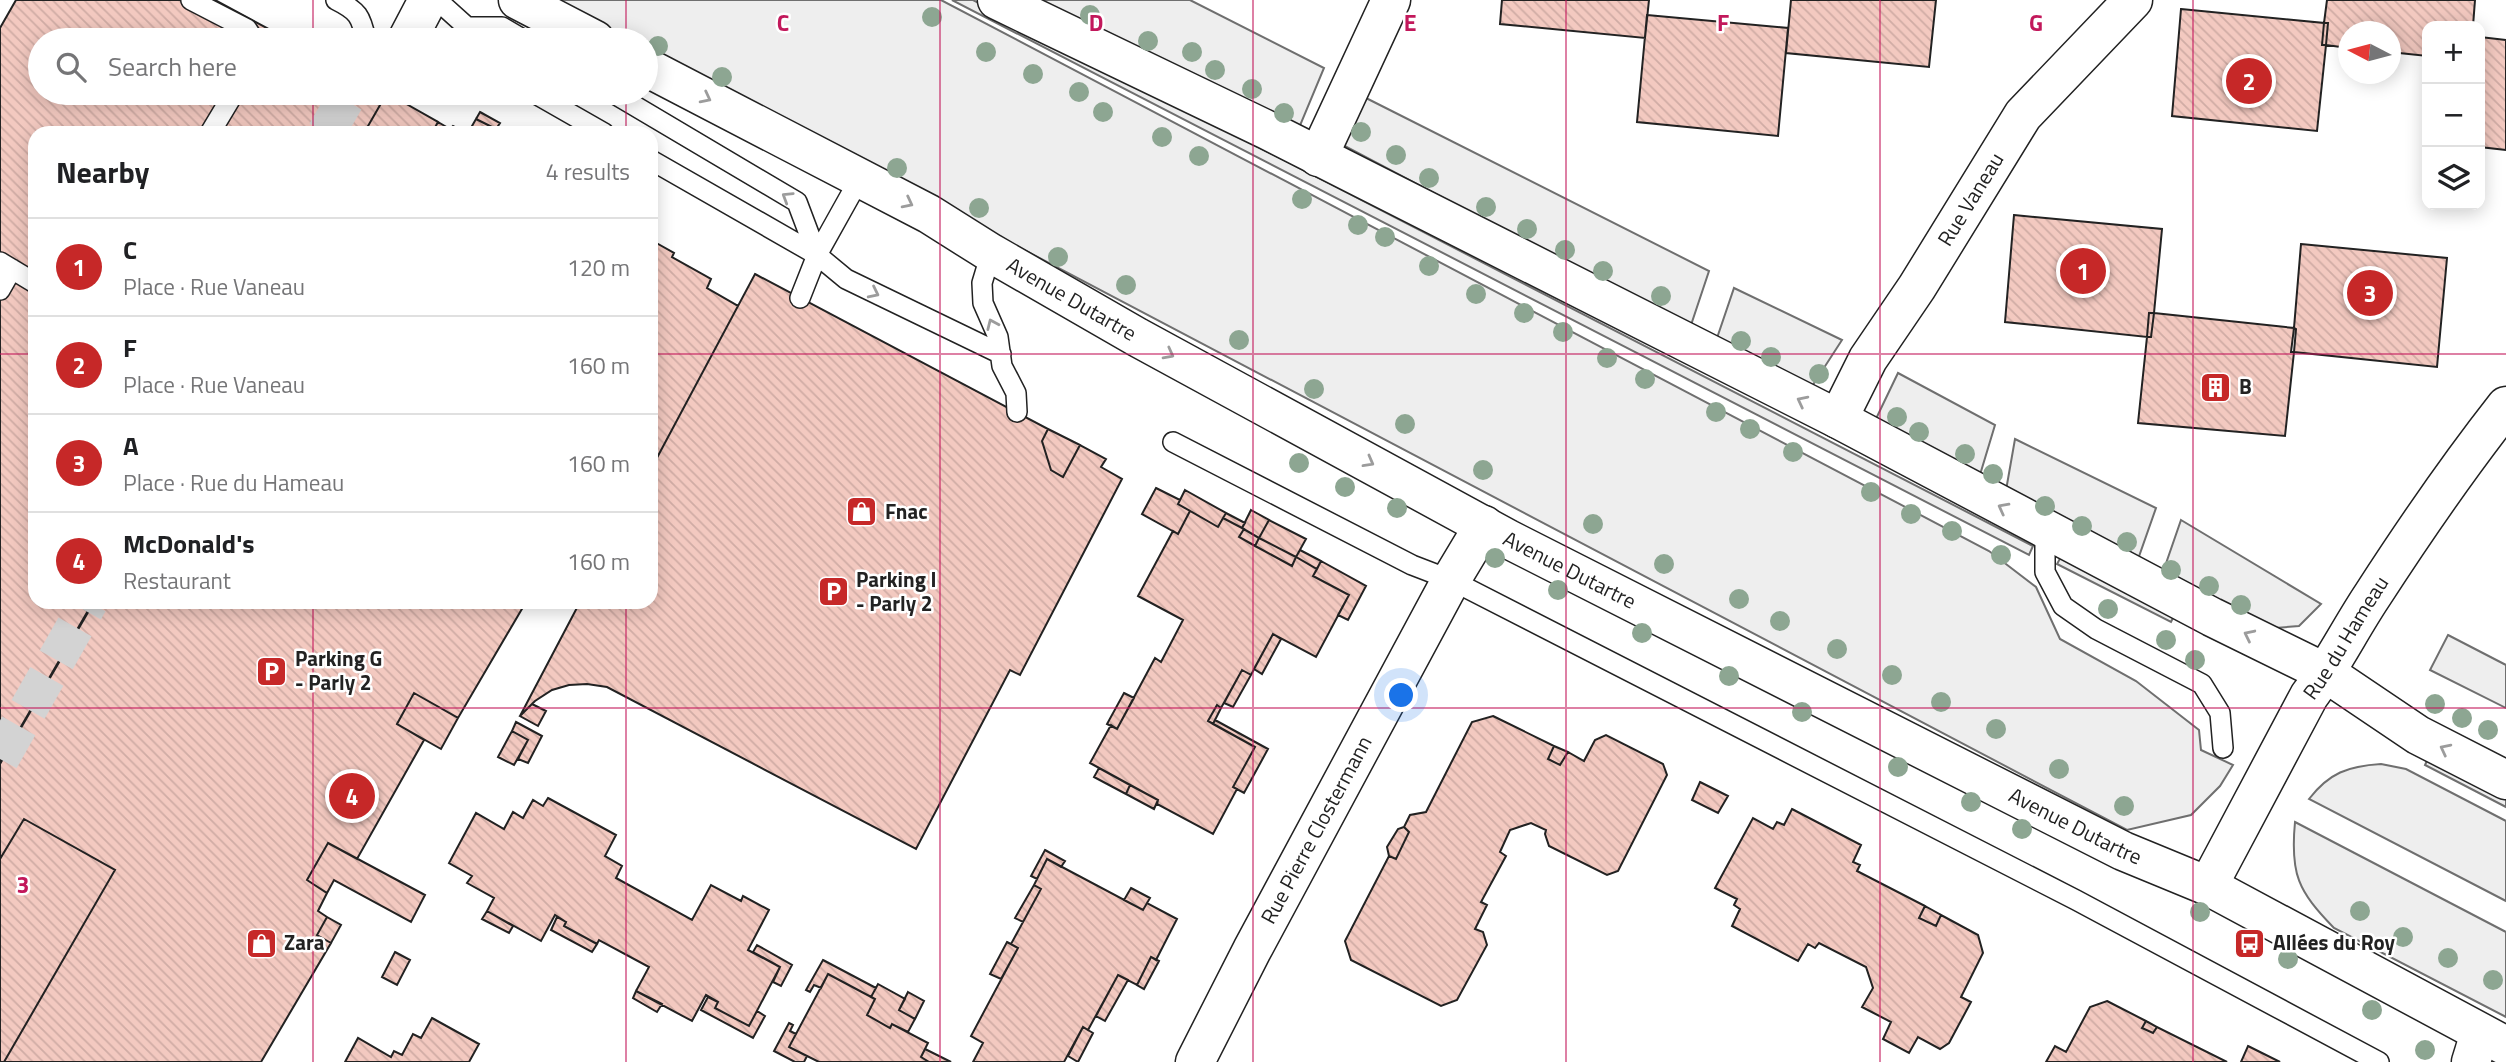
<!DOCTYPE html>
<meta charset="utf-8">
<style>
:root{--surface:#fff;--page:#f2f2f2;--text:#202124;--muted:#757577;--line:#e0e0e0;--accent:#c62828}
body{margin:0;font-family:"Titillium Web",sans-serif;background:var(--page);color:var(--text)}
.controls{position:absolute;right:21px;top:21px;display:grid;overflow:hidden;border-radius:14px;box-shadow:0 4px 18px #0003}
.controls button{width:63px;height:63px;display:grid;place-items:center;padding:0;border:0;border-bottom:2px solid var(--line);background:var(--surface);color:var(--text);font:35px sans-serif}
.compass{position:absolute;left:2338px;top:21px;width:63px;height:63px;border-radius:50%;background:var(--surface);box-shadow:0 4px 18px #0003;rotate:276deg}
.you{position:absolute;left:1402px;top:696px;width:24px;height:24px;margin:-18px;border:5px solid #fff;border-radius:50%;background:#1a73e8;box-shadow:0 0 0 10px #1a73e833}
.badge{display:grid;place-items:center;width:46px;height:46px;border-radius:50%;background:var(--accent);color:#fff;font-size:23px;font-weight:700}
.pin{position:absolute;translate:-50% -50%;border:4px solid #fff;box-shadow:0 2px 7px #0006}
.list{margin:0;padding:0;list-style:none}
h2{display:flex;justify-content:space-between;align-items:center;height:91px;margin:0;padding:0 28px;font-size:30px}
h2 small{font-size:23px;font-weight:400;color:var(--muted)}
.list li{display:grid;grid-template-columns:46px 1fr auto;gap:21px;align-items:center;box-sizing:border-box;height:98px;padding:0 28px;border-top:2px solid var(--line)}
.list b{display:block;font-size:26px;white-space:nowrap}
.list p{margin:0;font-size:23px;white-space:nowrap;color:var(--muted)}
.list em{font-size:23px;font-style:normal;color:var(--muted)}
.icon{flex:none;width:38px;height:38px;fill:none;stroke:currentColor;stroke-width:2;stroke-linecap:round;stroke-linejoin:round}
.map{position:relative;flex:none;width:2506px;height:1062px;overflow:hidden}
.search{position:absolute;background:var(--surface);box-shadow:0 4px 18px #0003;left:28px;top:28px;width:630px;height:77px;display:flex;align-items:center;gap:18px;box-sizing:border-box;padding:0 24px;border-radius:38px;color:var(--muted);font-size:26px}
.panel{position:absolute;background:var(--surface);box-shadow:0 4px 18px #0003;left:28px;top:126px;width:630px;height:483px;border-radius:21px}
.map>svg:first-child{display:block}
.grass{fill:#eee;stroke:#6f6f6f;stroke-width:2}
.parking{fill:#ededed;stroke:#6f6f6f;stroke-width:2}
.building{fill:url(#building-back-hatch);stroke:#222;stroke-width:2}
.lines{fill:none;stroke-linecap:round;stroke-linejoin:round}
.street-tunnel{stroke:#d3d3d3;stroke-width:38;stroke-dasharray:38 19;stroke-linecap:butt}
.lane-casing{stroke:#222;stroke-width:22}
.street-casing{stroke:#222;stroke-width:41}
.secondary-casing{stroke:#222;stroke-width:41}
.lane{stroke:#fff;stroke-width:19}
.street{stroke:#fff;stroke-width:38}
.secondary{stroke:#fff;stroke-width:38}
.tree{fill:#8da692}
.oneway{stroke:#9c9c9c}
.grid{fill:none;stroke:#c2185b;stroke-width:2;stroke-opacity:0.55}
.labels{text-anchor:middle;stroke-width:5;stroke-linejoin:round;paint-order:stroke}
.street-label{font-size:21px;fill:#222;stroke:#fff}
.poi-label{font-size:21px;font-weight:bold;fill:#222;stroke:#fff;text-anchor:start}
.grid-label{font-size:23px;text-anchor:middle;font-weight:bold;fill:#c2185b;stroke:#fff;stroke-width:5;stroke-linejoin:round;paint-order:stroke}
</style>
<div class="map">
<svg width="2506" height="1062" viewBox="0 0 2506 1062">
<defs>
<pattern id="building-back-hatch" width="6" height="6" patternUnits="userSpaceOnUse" patternTransform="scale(1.75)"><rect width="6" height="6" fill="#f3c9c0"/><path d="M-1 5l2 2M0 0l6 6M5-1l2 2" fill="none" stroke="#d0aca5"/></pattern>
</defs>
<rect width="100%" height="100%" fill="#fff"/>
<path class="grass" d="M549,0H941L1989,551L2036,587L2060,639L2136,681L2199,730L2201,750L2233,765L2220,786L2191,815L2127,830L646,51V40H626Z
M1038,0H1190L1324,68L1299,128Z
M1364,97L1709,271L1690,328L1339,143Z
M1734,288L1842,340L1809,391L1716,341Z
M1898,373L1995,425L1979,478L1873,425Z
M2015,439L2156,508L2137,562L2005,496Z
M2181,520L2321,604L2299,626L2262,629L2162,575Z
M2448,635L2506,665V708L2430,670Z
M2381,764L2406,769L2506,821V901L2309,799C2329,773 2348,766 2381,764Z
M2295,822L2506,932V1017L2334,928C2298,891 2290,874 2295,822Z"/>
<path class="parking" d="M952,0H973L2033,546L2029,555Z
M2062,555L2176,612L2171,622L2057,564Z
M2430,754L2506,793V807L2425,765Z"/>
<path class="building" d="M16,0H215L289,40H40V93H387L364,133H35V602H93L0,763V28Z
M1502,0H1649L1645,38L1500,24Z
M1791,0H1936L1929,67L1786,53Z
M2327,0H2475L2473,26H2427V56L2390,52V32H2348V48L2326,45L2328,23H2324Z
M2181,9L2324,23L2322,45H2326L2317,131L2172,116Z
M1647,15L1788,28L1778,136L1637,122Z
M2324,23H2328L2326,45H2322Z
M2480,37L2506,40V150L2480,147Z
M387,93L438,122L432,133H364Z
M480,112L500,123L496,129L476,119Z
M476,119L496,129L494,133H468Z
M438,122L450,129L453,126L466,133H432Z
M2014,215L2162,229L2154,313H2149L2147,337L2005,322Z
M651,240L674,253L672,257L711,279L707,288L738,306L651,469Z
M2301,244L2447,258L2437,367L2294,352L2296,329L2294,328Z
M755,274L1048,429L1042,441L1051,470L1063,477L1080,445L1106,459L1101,467L1122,479L1020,675L1010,670L916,849L607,687L587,684L569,685L552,690L535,701L520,716L580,602H651V469Z
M2149,313H2154L2151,337H2147Z
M2154,313L2294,328L2291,352H2294L2285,436L2138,423L2147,337H2151Z
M1048,429L1080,445L1063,477L1051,470L1042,441Z
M1156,488L1180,500L1178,504L1190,511L1178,534L1142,514Z
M1185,490L1226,513L1218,527L1178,504Z
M1251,510L1269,520L1259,538L1242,528Z
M1190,511L1218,527L1223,518L1244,529L1239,537L1292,566L1296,557L1317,569L1313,576L1349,595L1316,657L1273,634L1251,675L1242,670L1221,708L1217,705L1208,721L1255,747L1233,787L1237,789L1213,834L1157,804L1158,800L1090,763L1111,725L1117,729L1155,658L1161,662L1183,620L1138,596L1173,531L1178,534Z
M1226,513L1245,523L1242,528L1223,518Z
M1269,520L1306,539L1296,557L1259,538Z
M1244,529L1259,538L1255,546L1239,537Z
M1259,538L1296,557L1292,566L1255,546Z
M1300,550L1321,561L1317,569L1296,557Z
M1321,561L1366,586L1348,620L1338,615L1349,595L1313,576Z
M94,602H526L458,718L414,693L397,724L424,740L357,859L328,843L307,880L327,893L318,911L327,917L317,935L331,943L261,1062H4L115,870L24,819L0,859V764Z
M1273,634L1281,639L1262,674L1254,669Z
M1242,670L1251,675L1233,707L1224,703Z
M414,693L458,718L441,749L397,724Z
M1124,693L1134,698L1117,729L1107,724Z
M532,704L546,711L538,726L520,716Z
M1217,705L1221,708L1213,724L1208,721Z
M1493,716L1554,746L1548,759L1560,765L1568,752L1584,761L1595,740L1606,735L1663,764L1667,775L1618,871L1607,875L1549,846L1545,834L1546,830L1531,823L1510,830L1500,852L1506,856L1481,902L1487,905L1475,929L1483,932L1487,945L1457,1000L1441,1006L1351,960L1345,941L1389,856L1396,859L1409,832L1404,827L1410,815L1426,812L1472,722Z
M1215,720L1268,749L1244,793L1233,787L1255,747L1213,724Z
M516,722L542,736L528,763L518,759L528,740L512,731Z
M512,731L528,740L514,765L498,757Z
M1554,746L1568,752L1560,765L1548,759Z
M1099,768L1130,785L1126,794L1094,777Z
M1700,782L1728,796L1718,813L1692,800Z
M1130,785L1158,800L1154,809L1126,794Z
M548,798L616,835L605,856L622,866L616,878L692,920L711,885L741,901L743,896L769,910L748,950L780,967L749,1026L715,1008L718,1002L706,995L692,1021L636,991L649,967L599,940L597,944L564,926L566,922L555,915L541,941L487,911L494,898L467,883L472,876L449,863L476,813L504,829L513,812L523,818L533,800L543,806Z
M1792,809L1861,845L1853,862L1860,865L1857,871L1925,906L1919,918L1936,926L1941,915L1978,935L1983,953L1961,997L1971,1002L1949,1043L1940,1049L1918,1037L1909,1053L1883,1039L1891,1022L1862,1007L1873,988L1866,967L1819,943L1815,948L1808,944L1798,961L1732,926L1740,909L1734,905L1737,899L1715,888L1753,818L1773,829L1777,822L1784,825Z
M24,819L115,870L4,1062H0V859Z
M1404,827L1409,832L1396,859L1389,856L1387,847L1398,829Z
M328,843L425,895L411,922L334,880L327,893L307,880Z
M1045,850L1065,861L1061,867L1047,859L1037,879L1031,876Z
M1047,859L1143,910L1147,903L1177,919L1156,960L1151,957L1137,985L1118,975L1088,1030L1083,1027L1064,1062H973L983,1043L971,1036L1018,948L1011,944L1041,889L1034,885Z
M1034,885L1041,889L1023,922L1015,918Z
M1131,888L1150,898L1143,910L1124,900Z
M1925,906L1941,915L1936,926L1919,918Z
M487,911L513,926L509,933L482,919Z
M327,917L341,925L331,943L317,935Z
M557,917L566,922L564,926L597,944L592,952L551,930Z
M1007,942L1018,948L1001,979L990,974Z
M757,945L792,965L781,986L773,982L780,967L753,952Z
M395,952L410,960L397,985L382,977Z
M1151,957L1159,961L1144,989L1137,985Z
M823,960L876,988L871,997L828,974L821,988L814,985L810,992L806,990Z
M828,974L875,999L867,1015L890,1028L892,1024L928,1043L921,1057L929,1062H819L789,1047Z
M1118,975L1128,980L1105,1021L1096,1016Z
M878,984L905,999L899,1010L915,1019L908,1032L892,1024L890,1028L867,1015L875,999L871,997Z
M636,991L662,1004L657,1012L633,998Z
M908,992L924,1001L915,1019L899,1010Z
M708,997L718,1002L715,1008L749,1026L757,1011L765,1016L753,1038L701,1010Z
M2107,1001L2146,1021L2142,1028L2153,1033L2157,1027L2227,1062H2046L2055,1046L2066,1052L2090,1007Z
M432,1018L479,1044L469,1062H345L358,1038L391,1057L394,1051L402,1055L413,1034L421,1038Z
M2146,1021L2157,1027L2153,1033L2142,1028Z
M789,1023L793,1025L790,1031L796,1034L789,1047L807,1056L804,1062H795L774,1051Z
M1083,1027L1093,1033L1078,1062L1068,1056Z
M2248,1046L2280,1062H2241Z
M925,1049L951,1062H929L921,1057Z"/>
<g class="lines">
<path class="street-tunnel" d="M326,133L349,93
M0,759L89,602"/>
<defs>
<path id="lane" d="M191,0L247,29L254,40
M336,0C358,11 361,16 366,40
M437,0L467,27H502L524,40
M534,93L604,133
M613,93L797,202L817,255
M210,133L234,93
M651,160L817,255L846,279L1001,354
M991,253L982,283L983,303L998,337L1002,366L1016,393L1017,412
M0,262L35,283
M0,290L12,269
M800,298L817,255L860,178
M1173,442L1412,565L1451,580L2076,900L2379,1062
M2045,530V572L2063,606L2096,629L2202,684L2220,713L2223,748"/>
<g id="street">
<path d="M407,40L428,0"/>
<path d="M1318,157L1391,0"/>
<path id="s1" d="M1838,419L1868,359L1917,287L2023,115L2133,0"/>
<path id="s2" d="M2208,886L2309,696C2333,664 2350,629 2372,596C2414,531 2458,467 2506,406"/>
<path id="s3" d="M1195,1062L1252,950L1451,580L1484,525"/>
<path d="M2471,1062L2480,1033"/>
</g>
<g id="secondary">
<path d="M518,0L595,40"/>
<path d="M997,0L1267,130L1838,419L2212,617L2326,673L2418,735L2506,780"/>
<path id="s4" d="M646,67L929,214L991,253L1137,337L1508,539L2123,851L2208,886L2506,1046"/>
</g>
</defs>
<use href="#lane" class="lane-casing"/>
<use href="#street" class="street-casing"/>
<use href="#secondary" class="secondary-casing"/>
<use href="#lane" class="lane"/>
<use href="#street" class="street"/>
<use href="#secondary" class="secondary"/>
</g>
<g class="tree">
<circle cx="1090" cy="15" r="10"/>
<circle cx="932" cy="17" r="10"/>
<circle cx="1148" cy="41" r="10"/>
<circle cx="658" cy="46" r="10"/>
<circle cx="986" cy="52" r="10"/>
<circle cx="1192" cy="52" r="10"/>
<circle cx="1215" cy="70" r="10"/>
<circle cx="1033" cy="74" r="10"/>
<circle cx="722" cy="77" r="10"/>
<circle cx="1252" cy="89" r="10"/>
<circle cx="1079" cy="92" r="10"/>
<circle cx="1103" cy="112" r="10"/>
<circle cx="1284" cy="113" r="10"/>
<circle cx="1361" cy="132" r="10"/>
<circle cx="1162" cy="137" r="10"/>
<circle cx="1396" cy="155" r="10"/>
<circle cx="1199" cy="156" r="10"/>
<circle cx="897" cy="168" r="10"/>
<circle cx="1429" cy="178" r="10"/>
<circle cx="1302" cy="199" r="10"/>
<circle cx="1486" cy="207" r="10"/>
<circle cx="979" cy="208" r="10"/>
<circle cx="1358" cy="225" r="10"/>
<circle cx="1527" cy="229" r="10"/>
<circle cx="1385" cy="237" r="10"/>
<circle cx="1565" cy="250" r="10"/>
<circle cx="1058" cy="257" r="10"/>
<circle cx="1429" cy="266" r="10"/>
<circle cx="1603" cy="271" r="10"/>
<circle cx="1126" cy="285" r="10"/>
<circle cx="1476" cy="294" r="10"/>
<circle cx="1661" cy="296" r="10"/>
<circle cx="1524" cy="313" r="10"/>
<circle cx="1563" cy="332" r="10"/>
<circle cx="1239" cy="340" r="10"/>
<circle cx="1741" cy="341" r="10"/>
<circle cx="1771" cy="357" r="10"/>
<circle cx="1607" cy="358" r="10"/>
<circle cx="1819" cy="374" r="10"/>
<circle cx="1645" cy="379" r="10"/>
<circle cx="1314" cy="389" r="10"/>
<circle cx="1716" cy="412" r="10"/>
<circle cx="1897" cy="417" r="10"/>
<circle cx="1405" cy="424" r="10"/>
<circle cx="1750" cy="429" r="10"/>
<circle cx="1919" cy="432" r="10"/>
<circle cx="1793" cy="452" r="10"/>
<circle cx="1965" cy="454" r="10"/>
<circle cx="1299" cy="463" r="10"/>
<circle cx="1483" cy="470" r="10"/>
<circle cx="1993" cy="474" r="10"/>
<circle cx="1345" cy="487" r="10"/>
<circle cx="1871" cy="492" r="10"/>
<circle cx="2045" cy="506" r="10"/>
<circle cx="1397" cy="508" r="10"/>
<circle cx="1911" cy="514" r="10"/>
<circle cx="1593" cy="524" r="10"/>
<circle cx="2082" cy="526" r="10"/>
<circle cx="1952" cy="531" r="10"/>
<circle cx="2127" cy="542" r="10"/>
<circle cx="2001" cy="555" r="10"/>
<circle cx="1495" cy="558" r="10"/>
<circle cx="1664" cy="564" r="10"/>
<circle cx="2171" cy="570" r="10"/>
<circle cx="2209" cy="586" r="10"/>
<circle cx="1558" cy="590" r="10"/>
<circle cx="1739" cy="599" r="10"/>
<circle cx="2241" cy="605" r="10"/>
<circle cx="2108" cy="609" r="10"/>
<circle cx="1780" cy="621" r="10"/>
<circle cx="1642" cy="633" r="10"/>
<circle cx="2166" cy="640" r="10"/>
<circle cx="1837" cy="649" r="10"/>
<circle cx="2195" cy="660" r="10"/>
<circle cx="1892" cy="675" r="10"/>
<circle cx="1729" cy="676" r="10"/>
<circle cx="1941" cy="702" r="10"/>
<circle cx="2435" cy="704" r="10"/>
<circle cx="1802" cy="712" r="10"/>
<circle cx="2462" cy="718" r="10"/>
<circle cx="1996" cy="729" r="10"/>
<circle cx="2488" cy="730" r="10"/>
<circle cx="1898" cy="767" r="10"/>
<circle cx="2059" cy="769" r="10"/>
<circle cx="1971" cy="802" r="10"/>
<circle cx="2124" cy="806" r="10"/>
<circle cx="2022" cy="829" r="10"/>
<circle cx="2360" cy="911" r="10"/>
<circle cx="2200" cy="912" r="10"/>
<circle cx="2403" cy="937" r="10"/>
<circle cx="2448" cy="958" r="10"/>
<circle cx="2288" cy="959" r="10"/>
<circle cx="2493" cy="980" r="10"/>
<circle cx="2372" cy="1010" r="10"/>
<circle cx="2425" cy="1050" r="10"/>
</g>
<defs><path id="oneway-chevron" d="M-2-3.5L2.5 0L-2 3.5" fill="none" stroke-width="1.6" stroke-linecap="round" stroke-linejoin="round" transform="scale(1.75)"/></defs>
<g class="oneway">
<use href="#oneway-chevron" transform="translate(706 98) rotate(27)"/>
<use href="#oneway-chevron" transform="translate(787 197) rotate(-148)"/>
<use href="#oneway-chevron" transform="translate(908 203) rotate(27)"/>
<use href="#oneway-chevron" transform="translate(874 293) rotate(26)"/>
<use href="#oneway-chevron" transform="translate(992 324) rotate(-114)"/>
<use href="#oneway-chevron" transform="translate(1169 354) rotate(28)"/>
<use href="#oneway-chevron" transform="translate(1802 401) rotate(-153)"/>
<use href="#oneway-chevron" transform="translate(1369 462) rotate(29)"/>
<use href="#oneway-chevron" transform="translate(2003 508) rotate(-152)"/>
<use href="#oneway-chevron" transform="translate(2249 635) rotate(-154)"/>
<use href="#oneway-chevron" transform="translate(2445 749) rotate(-153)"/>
</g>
<path class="grid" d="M313,0V40M626,0V40M940,0V1062M1253,0V1062M1566,0V1062M1880,0V1062M2193,0V1062M313,93V133M626,93V133M0,354H35M651,354H2506M313,602V1062M626,602V1062M0,708H2506"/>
<defs>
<symbol id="building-square" viewBox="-11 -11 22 22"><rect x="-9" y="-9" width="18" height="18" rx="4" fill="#c62828" stroke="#fff"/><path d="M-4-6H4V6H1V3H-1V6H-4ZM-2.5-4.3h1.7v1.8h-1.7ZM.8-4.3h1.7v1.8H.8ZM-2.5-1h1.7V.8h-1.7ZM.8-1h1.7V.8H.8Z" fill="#fff"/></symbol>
<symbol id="shop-square" viewBox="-11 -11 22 22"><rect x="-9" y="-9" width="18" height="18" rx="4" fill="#c62828" stroke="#fff"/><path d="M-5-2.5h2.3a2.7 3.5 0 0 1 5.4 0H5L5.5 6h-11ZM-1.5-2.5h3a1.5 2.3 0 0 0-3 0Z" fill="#fff"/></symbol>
<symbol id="parking-square" viewBox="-11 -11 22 22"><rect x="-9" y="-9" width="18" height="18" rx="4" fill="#c62828" stroke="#fff"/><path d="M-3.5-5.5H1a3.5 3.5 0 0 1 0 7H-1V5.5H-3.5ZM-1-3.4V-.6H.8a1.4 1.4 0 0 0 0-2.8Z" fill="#fff"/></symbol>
<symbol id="bus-square" viewBox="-11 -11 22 22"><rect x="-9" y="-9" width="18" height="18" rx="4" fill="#c62828" stroke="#fff"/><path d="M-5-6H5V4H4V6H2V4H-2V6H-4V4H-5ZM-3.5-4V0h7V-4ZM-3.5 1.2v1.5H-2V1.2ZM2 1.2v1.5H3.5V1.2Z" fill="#fff"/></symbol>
</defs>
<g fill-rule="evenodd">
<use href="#building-square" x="2198" y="370" width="35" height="35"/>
<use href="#shop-square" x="844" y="494" width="35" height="35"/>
<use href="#parking-square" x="816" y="574" width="35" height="35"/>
<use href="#parking-square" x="254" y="654" width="35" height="35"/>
<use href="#shop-square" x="244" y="926" width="35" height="35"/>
<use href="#bus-square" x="2232" y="926" width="35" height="35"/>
</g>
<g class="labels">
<g class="street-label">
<text dy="7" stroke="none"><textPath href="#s1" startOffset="257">Rue Vaneau</textPath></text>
<text dy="7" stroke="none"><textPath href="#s4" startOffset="485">Avenue Dutartre</textPath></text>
<text dy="7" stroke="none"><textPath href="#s4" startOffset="1052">Avenue Dutartre</textPath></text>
<text dy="7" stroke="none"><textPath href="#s2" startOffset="284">Rue du Hameau</textPath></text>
<text dy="7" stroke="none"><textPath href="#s4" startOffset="1619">Avenue Dutartre</textPath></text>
<text dy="7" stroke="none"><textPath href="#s3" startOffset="262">Rue Pierre Clostermann</textPath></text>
</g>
<g class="poi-label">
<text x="2239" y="394">B</text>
<text x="885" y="519">Fnac</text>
<text x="856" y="587">Parking I<tspan x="856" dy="24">- Parly 2</tspan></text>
<text x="295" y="666">Parking G<tspan x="295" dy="24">- Parly 2</tspan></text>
<text x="284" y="950">Zara</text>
<text x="2273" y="950">Allées du Roy</text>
</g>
</g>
<g class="grid-label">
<text x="783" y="31">C</text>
<text x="1096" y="31">D</text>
<text x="1410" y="31">E</text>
<text x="1723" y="31">F</text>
<text x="2036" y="31">G</text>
<text x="23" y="893">3</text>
</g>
</svg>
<div class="controls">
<button>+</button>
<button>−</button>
<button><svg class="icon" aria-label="layers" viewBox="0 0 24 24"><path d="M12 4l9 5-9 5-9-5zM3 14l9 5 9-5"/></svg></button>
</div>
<svg class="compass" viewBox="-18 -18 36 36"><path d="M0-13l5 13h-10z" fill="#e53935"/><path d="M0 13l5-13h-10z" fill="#757577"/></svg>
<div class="you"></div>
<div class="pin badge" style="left:2083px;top:271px">1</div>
<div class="pin badge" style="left:2249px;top:81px">2</div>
<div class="pin badge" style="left:2370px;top:293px">3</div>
<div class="pin badge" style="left:352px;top:796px">4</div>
<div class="search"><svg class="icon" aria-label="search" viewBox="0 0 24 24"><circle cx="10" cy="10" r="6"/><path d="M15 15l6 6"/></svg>Search here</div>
<section class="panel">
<h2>Nearby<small>4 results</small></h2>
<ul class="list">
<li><span class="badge">1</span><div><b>C</b><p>Place · Rue Vaneau</p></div><em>120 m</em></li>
<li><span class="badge">2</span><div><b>F</b><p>Place · Rue Vaneau</p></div><em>160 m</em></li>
<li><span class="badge">3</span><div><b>A</b><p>Place · Rue du Hameau</p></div><em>160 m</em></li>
<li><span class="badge">4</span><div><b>McDonald's</b><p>Restaurant</p></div><em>160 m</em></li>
</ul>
</section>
</div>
